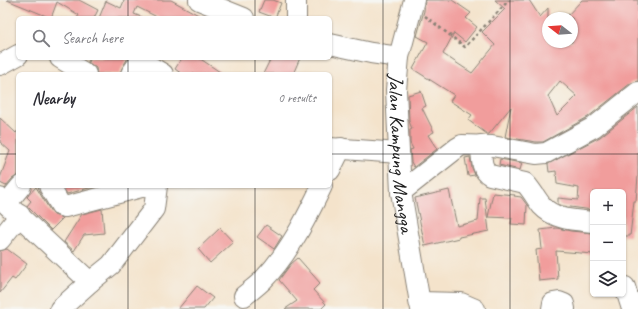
<!DOCTYPE html>
<meta charset="utf-8">
<style>
:root{--surface:#fff;--page:#f7f7f7;--text:#2b2b33;--muted:#7c7c81;--line:#e1e1e2}
body{margin:0;font-family:Caveat,sans-serif;background:var(--page);color:var(--text)}
.controls{position:absolute;right:12px;bottom:12px;display:grid;overflow:hidden;border-radius:6px;box-shadow:0 1px 3px #0004}
.controls button{width:36px;height:36px;display:grid;place-items:center;padding:0;border:0;border-bottom:1px solid var(--line);background:var(--surface);color:var(--text);font:20px sans-serif}
.compass{position:absolute;left:542px;top:12px;width:36px;height:36px;border-radius:50%;background:var(--surface);box-shadow:0 1px 3px #0004;rotate:287deg}
.list{margin:0;padding:0;list-style:none}
h2{display:flex;justify-content:space-between;align-items:center;height:52px;margin:0;padding:0 16px;font-size:17px}
h2 small{font-size:13px;font-weight:400;color:var(--muted)}
.icon{flex:none;width:22px;height:22px;fill:none;stroke:currentColor;stroke-width:2;stroke-linecap:round;stroke-linejoin:round}
.map{position:relative;flex:none;width:638px;height:309px;overflow:hidden}
.search{position:absolute;background:var(--surface);box-shadow:0 1px 3px #0004;left:16px;top:16px;width:316px;height:44px;display:flex;align-items:center;gap:10px;box-sizing:border-box;padding:0 14px;border-radius:6px;color:var(--muted);font-size:15px}
.panel{position:absolute;background:var(--surface);box-shadow:0 1px 3px #0004;left:16px;top:72px;width:316px;height:116px;border-radius:6px}
.map>svg:first-child{display:block}
.building{fill:#f19d9c;fill-rule:evenodd}
.lines{fill:none;stroke-linecap:round;stroke-linejoin:round}
.minor-casing{stroke:#888074;stroke-width:22}
.path{stroke:#888074;stroke-width:2.5;stroke-dasharray:3 3;stroke-linecap:butt}
.minor{stroke:#fff;stroke-width:20}
.grid{fill:none;stroke:#1c1c1c;stroke-width:1;stroke-opacity:0.55}
.labels{text-anchor:middle;stroke-width:3.5;stroke-linejoin:round;paint-order:stroke}
.street-label{font-size:20px;fill:#1c1c1c;stroke:#f6f6f2}
</style>
<div class="map">
<svg width="638" height="309" viewBox="0 0 638 309">
<rect width="100%" height="100%" fill="#f6f6f2"/>
<filter id="ink" filterUnits="userSpaceOnUse"><feTurbulence type="fractalNoise" baseFrequency=".025" numOctaves="2"/><feDisplacementMap in="SourceGraphic" scale="8" xChannelSelector="R" yChannelSelector="G"/><feConvolveMatrix kernelMatrix="1 2 1 2 8 2 1 2 1" color-interpolation-filters="sRGB"/></filter>
<filter id="wash" filterUnits="userSpaceOnUse"><feTurbulence type="fractalNoise" baseFrequency=".012" numOctaves="4" result="noise"/><feDisplacementMap in="SourceGraphic" scale="16" xChannelSelector="R" yChannelSelector="G"/><feGaussianBlur stdDeviation="0.9" result="paint"/><feColorMatrix in="noise" values="0 0 0 0 0 0 0 0 0 0 0 0 0 0 0 0 0 1.4 0 .05"/><feComposite in="paint" operator="in"/></filter>
<g filter="url(#wash)">
<rect width="100%" height="100%" fill="#f4e3cb"/>
<g id="blocks">
<path class="building" d="M7,0H79L98,10L94,18H77L79,15L57,2L51,18Z
M123,0H171L204,18H159L137,7L134,14L144,18H99L106,1L121,8L124,1Z
M264,0H273L281,3L275,18L259,12Z
M425,0H452L471,13L466,18L477,27L465,42L454,33L443,54L472,73L495,45L482,32L505,9L495,0H529L540,17L548,8V42H572V18H565L582,0H638V81L631,83L588,117L543,142H536L505,137L511,107L489,134H487L468,120L472,115L450,101L454,95L413,69L428,42L417,36L424,11ZM560,81L577,96L557,116L548,96Z
M90,58H128L122,68L120,74H97L96,68L88,62Z
M182,58H199L223,74H182L175,69Z
M271,58H300L293,74H263Z
M421,91L426,106L422,108L434,132L428,135L437,149L414,167L411,162L410,150L413,149L410,143V130L412,129L409,121L408,95Z
M638,107V176L636,201H634L630,236H623V192H593V210L563,206L558,204V198L578,200L579,188L557,184L556,171L549,172L548,164L600,137Z
M0,118L16,133V132H18V175L12,179L6,186L0,183V178L10,151L0,142Z
M470,157L472,168L475,175L468,176L465,158Z
M500,159L522,163L520,170L499,165Z
M62,186H96L67,194Z
M36,187L51,212L54,215L63,218L51,230L27,206L31,201L27,197Z
M449,190L457,226L478,221L480,198H485L489,231L459,237V238L425,246L415,198Z
M493,193L515,195L514,196L521,197L527,205L526,225L511,224L512,218L488,217Z
M102,209L104,233L84,235L74,251L64,242L82,214Z
M266,225L282,236L274,249L257,237Z
M220,228L233,242L210,263L198,249Z
M557,228L571,231L593,233V254L556,251L558,279L539,281L536,250L542,249L540,230Z
M7,249L27,264L15,280L12,278L0,293V251Z
M298,258L320,283L313,290L326,304L321,309H285L297,301L279,280L291,264Z
M197,286L213,298L204,309H178Z"/>
</g>
</g>
<g filter="url(#ink)">
<use href="#blocks" fill-opacity="0" stroke="#888074" stroke-width="1"/>
<g class="lines">
<defs>
<g id="minor">
<path d="M199,0L244,18"/>
<path id="s1" d="M414,0L399,57L396,90L401,192L421,309"/>
<path d="M296,18V0"/>
<path d="M330,44L371,53L399,57"/>
<path d="M60,58L86,74"/>
<path d="M0,65L18,55"/>
<path d="M131,74L139,63L143,62L163,74"/>
<path d="M481,145C482,156 480,169 490,175L525,183C532,190 536,199 542,206C555,220 575,220 593,222"/>
<path d="M330,148L399,153"/>
<path d="M330,170L341,148"/>
<path d="M49,186L61,206L65,207L145,186"/>
<path d="M401,192L457,148L462,145L492,146L536,154L546,153L594,127L638,92"/>
<path d="M0,198L90,282L60,309"/>
<path d="M7,203L21,186"/>
<path d="M0,240L20,215"/>
<path d="M90,282L111,265L154,209L157,186"/>
<path d="M625,287L632,309"/>
<path d="M244,296C250,291 257,286 263,280C289,253 306,219 322,186"/>
<path d="M419,302L461,303L475,309"/>
<path d="M552,309L553,303L559,302L564,304L565,309"/>
</g>
</defs>
<use href="#minor" class="minor-casing"/>
<path class="path" d="M425,16L465,47L509,0"/>
<use href="#minor" class="minor"/>
</g>
</g>
<path class="grid" d="M128,0V18M255,0V18M383,0V309M510,0V309M128,58V74M255,58V74M0,154H18M330,154H638M128,186V309M255,186V309"/>
<g class="labels">
<g class="street-label">
<text dy="7" stroke="none"><textPath href="#s1" startOffset="156">Jalan Kampung Mangga</textPath></text>
</g>
</g>
</svg>
<div class="controls">
<button>+</button>
<button>−</button>
<button><svg class="icon" aria-label="layers" viewBox="0 0 24 24"><path d="M12 4l9 5-9 5-9-5zM3 14l9 5 9-5"/></svg></button>
</div>
<svg class="compass" viewBox="-18 -18 36 36"><path d="M0-13l5 13h-10z" fill="#e53935"/><path d="M0 13l5-13h-10z" fill="#7c7c81"/></svg>
<div class="search"><svg class="icon" aria-label="search" viewBox="0 0 24 24"><circle cx="10" cy="10" r="6"/><path d="M15 15l6 6"/></svg>Search here</div>
<section class="panel">
<h2>Nearby<small>0 results</small></h2>
<ul class="list">
</ul>
</section>
</div>
